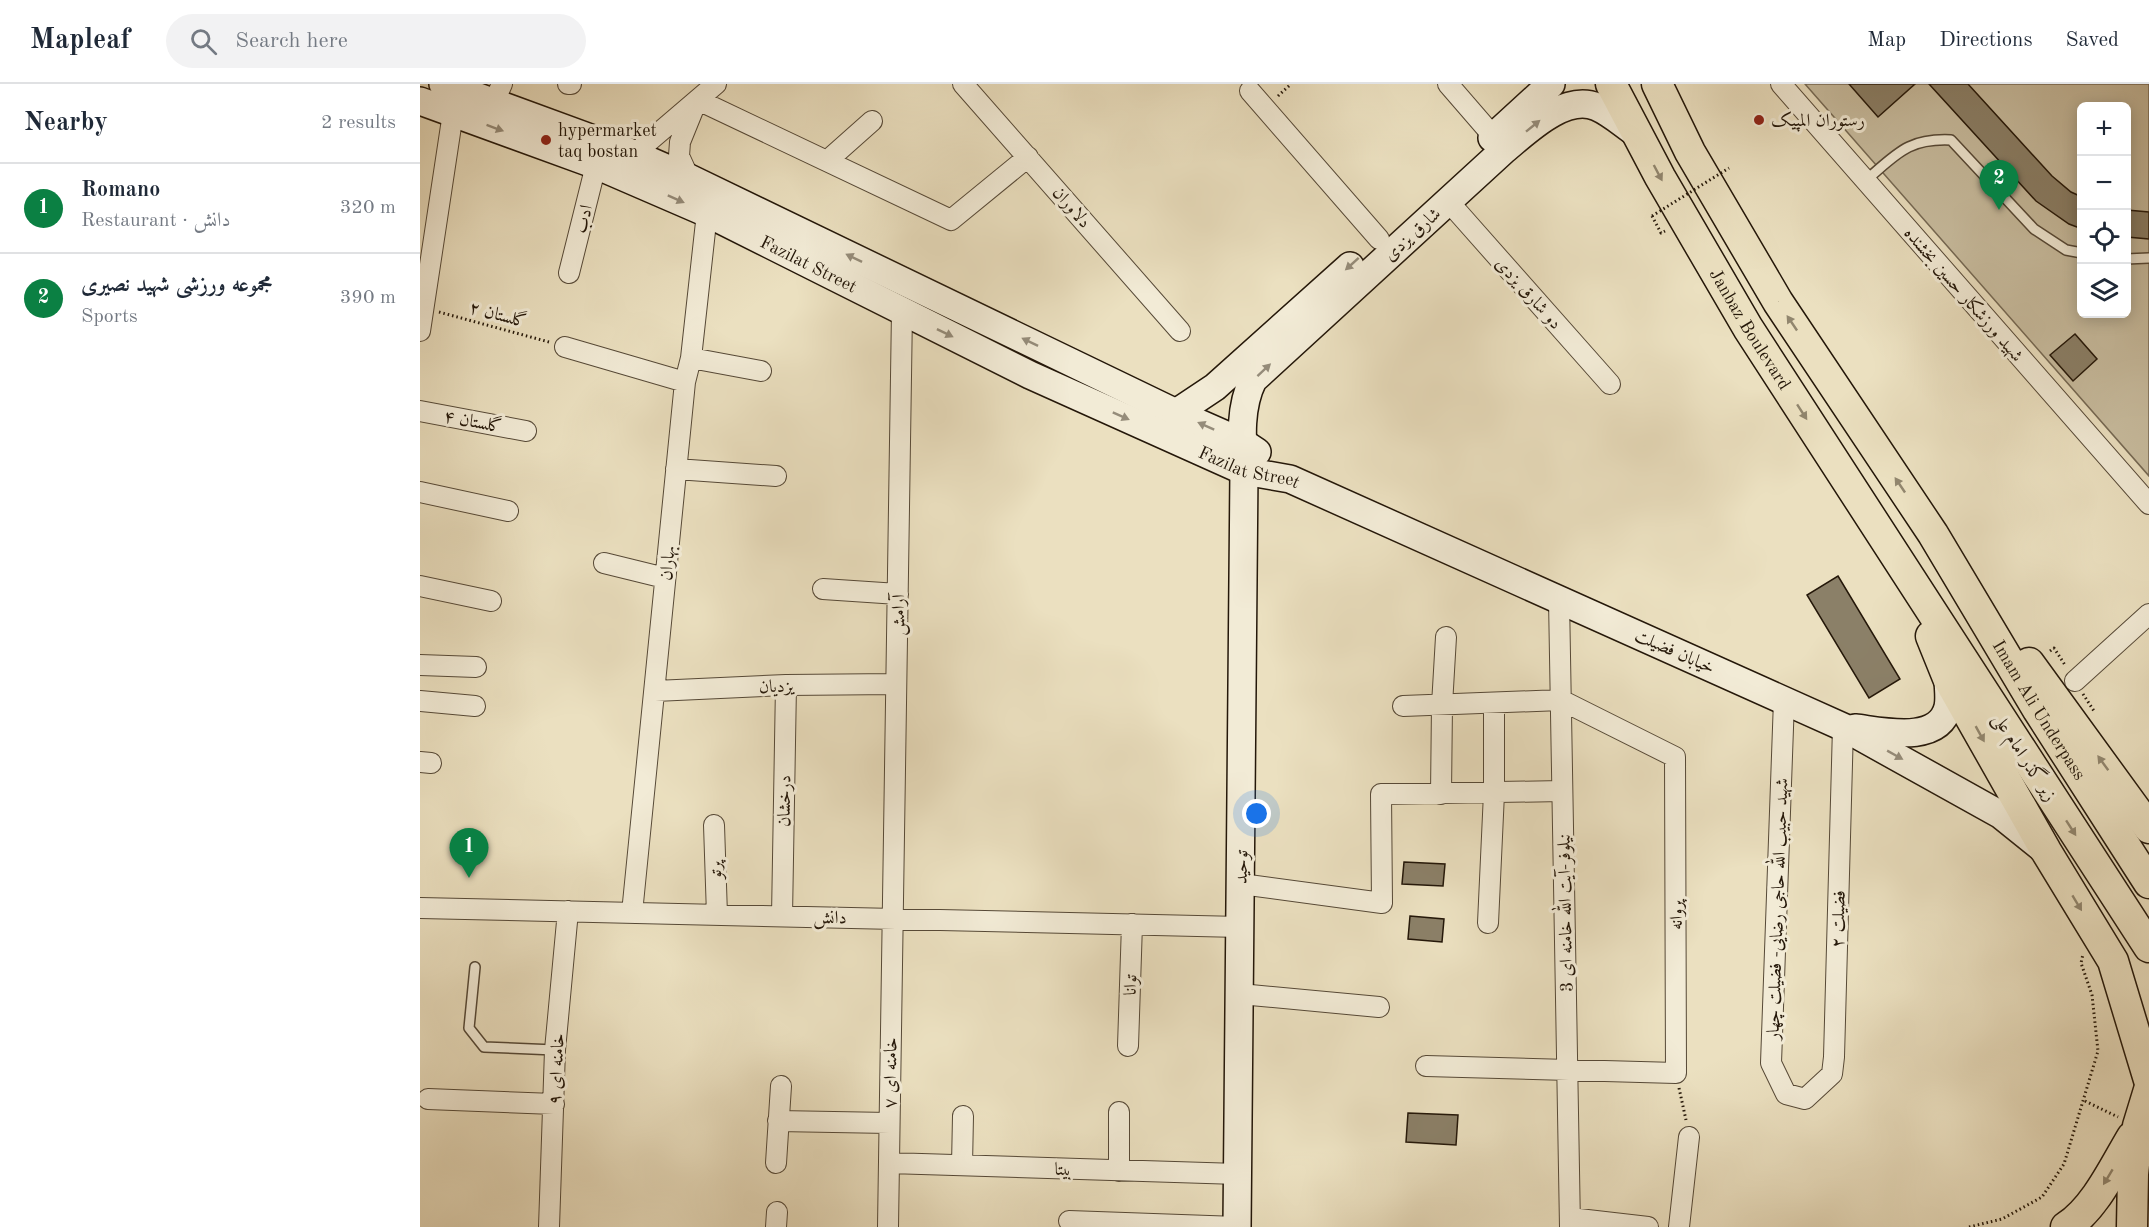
<!DOCTYPE html>
<meta charset="utf-8">
<style>
:root{--surface:#fff;--page:#f2f2f3;--text:#1f2937;--muted:#747a83;--line:#e0e1e3;--accent:#0b8043}
body{margin:0;font-family:"Old Standard TT",Amiri,serif;background:var(--page);color:var(--text)}
.controls{position:absolute;right:18px;top:18px;display:grid;overflow:hidden;border-radius:9px;box-shadow:0 3px 15px #0003}
.controls button{width:54px;height:54px;display:grid;place-items:center;padding:0;border:0;border-bottom:2px solid var(--line);background:var(--surface);color:var(--text);font:30px sans-serif}
.you{position:absolute;left:837px;top:730px;width:21px;height:21px;margin:-15px;border:4px solid #fff;border-radius:50%;background:#1a73e8;box-shadow:0 0 0 9px #1a73e833}
.badge{display:grid;place-items:center;width:39px;height:39px;border-radius:50%;background:var(--accent);color:#fff;font-size:20px;font-weight:700}
.pin{position:absolute;translate:-50% -50px;filter:drop-shadow(0 2px 3px #0008)}
.pin::after{content:'';position:absolute;top:32px;width:21px;height:18px;background:inherit;clip-path:polygon(0 0,100% 0,50% 100%)}
.list{margin:0;padding:0;list-style:none}
h2{display:flex;justify-content:space-between;align-items:center;height:78px;margin:0;padding:0 24px;font-size:26px}
h2 small{font-size:20px;font-weight:400;color:var(--muted)}
.list li{display:grid;grid-template-columns:39px 1fr auto;gap:18px;align-items:center;box-sizing:border-box;height:90px;padding:0 24px;border-top:2px solid var(--line)}
.list b{display:block;font-size:22px;white-space:nowrap}
.list p{margin:0;font-size:20px;white-space:nowrap;color:var(--muted)}
.list em{font-size:20px;font-style:normal;color:var(--muted)}
.icon{flex:none;width:33px;height:33px;fill:none;stroke:currentColor;stroke-width:2;stroke-linecap:round;stroke-linejoin:round}
.map{position:relative;flex:none;width:1729px;height:1143px;overflow:hidden}
header{display:flex;align-items:center;gap:36px;box-sizing:border-box;height:84px;padding:0 30px;background:var(--surface);border-bottom:2px solid var(--line)}
header strong{font-size:28px}
nav{display:flex;gap:33px;margin-inline-start:auto;font-size:21px}
.search{width:420px;height:54px;background:var(--page);display:flex;align-items:center;gap:15px;box-sizing:border-box;padding:0 21px;border-radius:33px;color:var(--muted);font-size:22px}
main{display:flex}
aside{flex:1;background:var(--surface)}
.map>svg:first-child{display:block}
.grass{fill:#c9bea1;stroke:#766a55;stroke-width:1.5;fill-rule:evenodd}
.building{fill:#8b8068;stroke:#241709;stroke-width:1.5}
.lines{fill:none;stroke-linecap:round;stroke-linejoin:round}
.lane-casing{stroke:#564937;stroke-width:12}
.street-casing{stroke:#564937;stroke-width:22}
.secondary-casing{stroke:#241709;stroke-width:30}
.primary-casing{stroke:#241709;stroke-width:33}
.path{stroke:#241709;stroke-width:3;stroke-dasharray:1.5 3;stroke-linecap:butt}
.lane{stroke:#f2ebd6;stroke-width:9}
.street{stroke:#f2ebd6;stroke-width:20}
.secondary{stroke:#f2ebd6;stroke-width:27}
.primary{stroke:#ebe0c0;stroke-width:30}
.path-bridge{stroke:#241709;stroke-width:3;stroke-dasharray:1.5 3;stroke-linecap:butt}
.oneway{fill:#958c7a}
.oneway2{fill:#91866e}
.poi-dot{fill:#8f2418;stroke:#f2ebd6;stroke-width:2}
.labels{text-anchor:middle;stroke-width:6;stroke-linejoin:round;paint-order:stroke}
.poi-label{font-size:18px;fill:#241709;stroke:#f2ebd6;text-anchor:start}
.street-label{font-size:18px;fill:#241709;stroke:#f2ebd6}
</style>
<header>
<strong>Mapleaf</strong>
<div class="search"><svg class="icon" aria-label="search" viewBox="0 0 24 24"><circle cx="10" cy="10" r="6"/><path d="M15 15l6 6"/></svg>Search here</div>
<nav><a>Map</a><a>Directions</a><a>Saved</a></nav>
</header>
<main>
<aside>
<h2>Nearby<small>2 results</small></h2>
<ul class="list">
<li><span class="badge">1</span><div><b>Romano</b><p>Restaurant · دانش</p></div><em>320 m</em></li>
<li><span class="badge">2</span><div><b>مجموعه ورزشی شهید نصیری</b><p>Sports</p></div><em>390 m</em></li>
</ul>
</aside>
<div class="map">
<svg width="1729" height="1143" viewBox="0 0 1729 1143">
<rect width="100%" height="100%" fill="#ebe0c0"/>
<filter id="stains"><feTurbulence type="fractalNoise" baseFrequency=".00333" numOctaves="4"/><feColorMatrix values="0 0 0 0 .2 0 0 0 0 .09 0 0 0 0 .02 0 0 0 .5 -.17"/></filter>
<radialGradient id="worn" r=".72"><stop offset=".6" stop-color="#630" stop-opacity="0"/><stop offset="1" stop-color="#630" stop-opacity=".3"/></radialGradient>
<path class="grass" d="M1385,0H1729V392ZM1662,22H1706V230H1662Z"/>
<path class="building" d="M1429,0H1495L1458,33Z
M1509,0H1548L1632,92L1651,108L1662,113V145L1649,140L1616,117Z
M1707,126L1729,128V155L1707,153Z
M1655,250L1677,275L1653,297L1630,271Z
M1418,492L1480,595L1449,614L1387,511Z
M984,778L1025,780L1023,802L982,800Z
M990,832L1024,835L1022,858L988,855Z
M988,1029L1038,1031L1036,1061L986,1058Z"/>
<g class="lines">
<defs>
<path id="lane" d="M1445,97C1476,71 1487,54 1531,56L1614,145L1646,166L1662,169
M1706,175L1729,174
M55,883L49,944L64,963L135,966"/>
<path id="street" d="M148,0H151
M543,0L760,247
M1028,0L1073,52
M1361,0L1729,420
M830,7L959,155
M278,16L531,136L608,73
M73,20L82,0
M214,70L296,0
M407,77L452,37
M269,94L259,72L260,58L275,21
M1028,117L1190,300
M149,189L176,81
M0,247L33,29
M145,263L265,298
M271,274L341,287
M0,327L106,347
M256,385L356,392
M0,408L88,427
M184,479L245,494
M0,502L71,517
M403,505L478,510
M1139,515L1150,1143
M0,581L56,583
M1655,597L1729,530
M235,607L366,601L476,600
M1364,616L1351,979L1366,1010L1385,1015L1412,990L1414,973L1423,643
M0,617L55,622
M983,622L1141,616L1255,673L1256,989L1006,982
M0,678L11,679
M1021,710L1022,621L1026,553
M294,741L297,831
M821,800L962,819L961,710L1142,707
M0,824L820,843
M212,829L265,298L271,274L287,129
M362,832L366,601
M1068,839L1074,709V619
M820,910L959,923
M708,962L712,840
M8,1015L134,1020
M358,1037L469,1039
M356,1079L361,1002
M469,1079L818,1090
M542,1081L543,1032
M699,1087V1028
M1150,1134L1228,1143
M649,1137L817,1143
M129,1143L135,966L148,827
M356,1143L357,1128
M468,1143L482,227
M1259,1143L1269,1053"/>
<g id="secondary">
<path d="M23,0L214,70L269,94L756,329L822,358L837,368"/>
<path id="s1" d="M0,17L176,81L287,129L610,291L824,387L870,395L1423,643L1581,731L1622,764"/>
<path d="M1072,54L1131,0"/>
<path d="M756,329L795,303L930,182"/>
<path d="M1435,644C1462,647 1519,661 1528,623C1530,614 1528,603 1528,594"/>
<path d="M817,1143L824,387C822,357 819,324 833,296L1084,66C1106,48 1145,9 1177,23C1191,29 1204,41 1216,49"/>
</g>
<g id="primary">
<path id="s2" d="M1191,0L1240,93L1328,244L1729,863"/>
<path id="s3" d="M1237,0L1270,68L1358,218L1513,450L1618,626L1729,799"/>
<path d="M1511,552L1528,594L1626,767L1693,877L1729,996"/>
<path d="M1609,579L1729,744"/>
<path d="M1646,1143C1675,1125 1695,1081 1712,1053"/>
<path d="M1712,1143L1713,1090L1718,1042L1729,1006"/>
</g>
</defs>
<use href="#lane" class="lane-casing"/>
<use href="#street" class="street-casing"/>
<use href="#secondary" class="secondary-casing"/>
<use href="#primary" class="primary-casing"/>
<path class="path" d="M858,12L871,0
M1232,132L1241,149L1245,147
M19,228L129,258
M1630,567L1634,564L1645,581
M1663,610L1674,627
M1259,1004L1266,1036
M1665,1017L1698,1033
M1549,1143L1582,1135L1622,1113L1644,1080L1678,967L1672,911L1661,879L1663,870"/>
<use href="#lane" class="lane"/>
<use href="#street" class="street"/>
<use href="#secondary" class="secondary"/>
<use href="#primary" class="primary"/>
<path class="path-bridge" d="M1232,132L1309,84"/>
</g>
<defs><path id="oneway-solid" d="M-6-.8H1V-3.2L6.5 0L1 3.2V.8H-6Z" transform="scale(1.5)"/></defs>
<g class="oneway">
<use href="#oneway-solid" transform="translate(1113 42) rotate(-39)"/>
<use href="#oneway-solid" transform="translate(75 44) rotate(20)"/>
<use href="#oneway-solid" transform="translate(256 115) rotate(24)"/>
<use href="#oneway-solid" transform="translate(434 174) rotate(-154)"/>
<use href="#oneway-solid" transform="translate(932 180) rotate(138)"/>
<use href="#oneway-solid" transform="translate(525 249) rotate(26)"/>
<use href="#oneway-solid" transform="translate(610 258) rotate(-154)"/>
<use href="#oneway-solid" transform="translate(844 286) rotate(-43)"/>
<use href="#oneway-solid" transform="translate(701 332) rotate(24)"/>
<use href="#oneway-solid" transform="translate(786 342) rotate(-156)"/>
<use href="#oneway-solid" transform="translate(1475 671) rotate(29)"/>
</g>
<g class="oneway2">
<use href="#oneway-solid" transform="translate(1238 89) rotate(62)"/>
<use href="#oneway-solid" transform="translate(1372 239) rotate(-124)"/>
<use href="#oneway-solid" transform="translate(1382 328) rotate(57)"/>
<use href="#oneway-solid" transform="translate(1480 401) rotate(-124)"/>
<use href="#oneway-solid" transform="translate(1560 650) rotate(61)"/>
<use href="#oneway-solid" transform="translate(1683 679) rotate(-126)"/>
<use href="#oneway-solid" transform="translate(1651 744) rotate(57)"/>
<use href="#oneway-solid" transform="translate(1657 819) rotate(59)"/>
<use href="#oneway-solid" transform="translate(1688 1093) rotate(121)"/>
</g>
<g class="poi-dot">
<circle cx="1339" cy="36" r="6"/>
<circle cx="126" cy="56" r="6"/>
</g>
<g class="labels">
<g class="poi-label">
<text x="1351" y="42">رستوران المپیک</text>
<text x="138" y="52">hypermarket<tspan x="138" dy="21">taq bostan</tspan></text>
</g>
<g class="street-label">
<text transform="translate(652 123) rotate(49)" y="6">دلاوران</text>
<text transform="translate(163 135) rotate(-76)" y="6">ادب</text>
<text transform="translate(992 150) rotate(-42)" y="6">شارق یزدی</text>
<text dy="6" stroke="none"><textPath href="#s1" startOffset="422">Fazilat Street</textPath></text>
<text transform="translate(1109 209) rotate(48)" y="6">دو شارق یزدی</text>
<text transform="translate(1544 210) rotate(49)" y="6">شهید ورزشکار حسین بخشنده</text>
<text transform="translate(78 230) rotate(15)" y="6">گلستان ۲</text>
<text dy="6" stroke="none"><textPath href="#s2" startOffset="282">Janbaz Boulevard</textPath></text>
<text transform="translate(53 337) rotate(11)" y="6">گلستان ۴</text>
<text dy="6" stroke="none"><textPath href="#s1" startOffset="908">Fazilat Street</textPath></text>
<text transform="translate(247 479) rotate(-84)" y="6">بهاران</text>
<text transform="translate(478 531) rotate(-89)" y="6">آرامش</text>
<text transform="translate(1255 567) rotate(24)" y="6">خیابان فضیلت</text>
<text transform="translate(356 602) rotate(-2)" y="6">یزدیان</text>
<text dy="6" stroke="none"><textPath href="#s3" startOffset="734">Imam Ali Underpass</textPath></text>
<text transform="translate(1605 673) rotate(57)" y="6">زیر گذر امام علی</text>
<text transform="translate(364 717) rotate(-89)" y="6">درخشان</text>
<text transform="translate(821 783) rotate(-89)" y="6">توحید</text>
<text transform="translate(295 786) rotate(-92)" y="6">پرتو</text>
<text transform="translate(1357 825) rotate(-88)" y="6">شهید حبیب الله حاجی رضایی- فضیلت چهار</text>
<text transform="translate(1145 829) rotate(-91)" y="6">نیلوفر-آیت الله خامنه ای 3</text>
<text transform="translate(1256 831) rotate(-90)" y="6">پروانه</text>
<text transform="translate(410 833) rotate(1)" y="6">دانش</text>
<text transform="translate(1418 835) rotate(-88)" y="6">فضیلت ۲</text>
<text transform="translate(710 901) rotate(-88)" y="6">توانا</text>
<text transform="translate(136 985) rotate(-87)" y="6">خامنه ای ۹</text>
<text transform="translate(470 989) rotate(-89)" y="6">خامنه ای ۷</text>
<text transform="translate(643 1085) rotate(2)" y="6">بیتا</text>
</g>
</g>
<rect width="100%" height="100%" filter="url(#stains)"/>
<rect width="100%" height="100%" fill="url(#worn)"/>
</svg>
<div class="controls">
<button>+</button>
<button>−</button>
<button><svg class="icon" aria-label="locate" viewBox="0 0 24 24"><circle cx="12" cy="12" r="6"/><path d="M12 2v4M12 18v4M2 12h4M18 12h4"/></svg></button>
<button><svg class="icon" aria-label="layers" viewBox="0 0 24 24"><path d="M12 4l9 5-9 5-9-5zM3 14l9 5 9-5"/></svg></button>
</div>
<div class="you"></div>
<div class="pin badge" style="left:49px;top:794px">1</div>
<div class="pin badge" style="left:1579px;top:126px">2</div>
</div>
</main>
